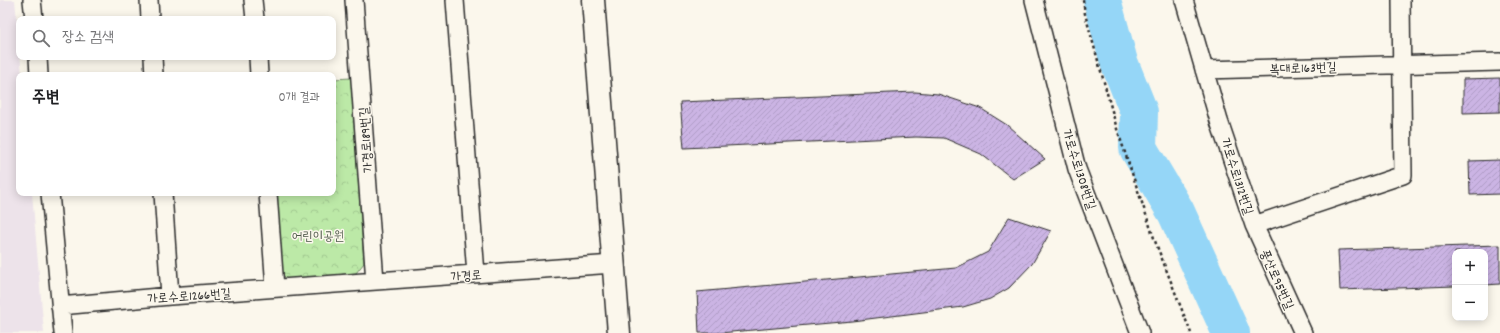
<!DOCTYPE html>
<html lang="ko">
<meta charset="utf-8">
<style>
:root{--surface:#fff;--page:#f6f6f6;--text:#202124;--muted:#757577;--line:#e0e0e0}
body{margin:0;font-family:Dekko,"Poor Story",sans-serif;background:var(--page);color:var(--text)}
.controls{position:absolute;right:12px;bottom:12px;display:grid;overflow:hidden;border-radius:8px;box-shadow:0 2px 10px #0003}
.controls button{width:36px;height:36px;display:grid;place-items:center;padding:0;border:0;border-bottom:1px solid var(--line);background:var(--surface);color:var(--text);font:20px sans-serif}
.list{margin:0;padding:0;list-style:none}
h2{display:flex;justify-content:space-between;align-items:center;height:52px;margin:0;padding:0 16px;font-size:17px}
h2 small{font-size:13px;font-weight:400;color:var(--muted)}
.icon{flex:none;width:22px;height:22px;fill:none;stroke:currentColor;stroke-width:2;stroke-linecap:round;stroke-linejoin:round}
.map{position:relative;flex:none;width:1500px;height:333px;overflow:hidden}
.search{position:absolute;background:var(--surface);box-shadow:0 2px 10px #0003;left:16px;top:16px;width:320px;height:44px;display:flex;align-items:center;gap:10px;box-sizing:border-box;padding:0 14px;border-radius:8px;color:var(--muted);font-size:15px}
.panel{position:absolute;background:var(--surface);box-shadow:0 2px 10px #0003;left:16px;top:72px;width:320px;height:124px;border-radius:8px}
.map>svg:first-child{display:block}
.built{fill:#ede3ea}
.forest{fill:url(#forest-crowns);stroke:#748a69}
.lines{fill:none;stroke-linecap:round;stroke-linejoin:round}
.river{stroke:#95d6f7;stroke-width:38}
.building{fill:url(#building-hatch);stroke:#2b2b2b}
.minor-casing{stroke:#2b2b2b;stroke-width:20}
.tertiary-casing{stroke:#2b2b2b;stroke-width:25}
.path{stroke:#2b2b2b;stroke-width:2.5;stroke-dasharray:3 3;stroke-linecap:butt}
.minor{stroke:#fbf7ec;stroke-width:17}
.tertiary{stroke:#fbf7ec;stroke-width:22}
.labels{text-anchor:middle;stroke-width:3;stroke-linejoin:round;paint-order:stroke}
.street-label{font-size:13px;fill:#2b2b2b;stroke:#fbf7ec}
.park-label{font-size:13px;fill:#4f5a4a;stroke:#fbf7ec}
</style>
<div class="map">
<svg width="1500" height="333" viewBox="0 0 1500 333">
<defs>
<pattern id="forest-crowns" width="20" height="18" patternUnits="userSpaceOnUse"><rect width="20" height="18" fill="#bce9a7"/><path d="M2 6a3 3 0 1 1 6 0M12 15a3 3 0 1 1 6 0" fill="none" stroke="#a2c890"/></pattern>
<pattern id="building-hatch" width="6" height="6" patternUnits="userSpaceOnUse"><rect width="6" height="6" fill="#cbb4e4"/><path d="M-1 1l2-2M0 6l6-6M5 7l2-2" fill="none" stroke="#ae9bc4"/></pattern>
</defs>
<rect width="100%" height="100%" fill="#fbf7ec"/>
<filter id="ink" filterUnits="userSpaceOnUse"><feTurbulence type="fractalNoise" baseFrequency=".025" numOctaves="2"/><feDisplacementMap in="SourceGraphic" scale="8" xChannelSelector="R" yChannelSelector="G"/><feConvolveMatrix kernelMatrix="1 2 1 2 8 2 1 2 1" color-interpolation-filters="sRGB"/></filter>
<g filter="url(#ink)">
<path class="built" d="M0,0H15L22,75H19V193H32L44,333H0Z"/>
<path class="forest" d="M351,78L364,263L356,273L288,280L279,271L273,193H333V79Z"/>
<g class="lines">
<path class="river" d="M1102,0L1119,62L1139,112L1138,148L1176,212L1231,333"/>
</g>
<path class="building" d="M1500,78V112L1463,113V79Z
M915,92L938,94L980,108L1007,125L1045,159L1013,179L981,154L944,138L916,137L684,148L680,102Z
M1500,160V194L1470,195L1469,161Z
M1009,217L1051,231L1032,264L1009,288L990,299L963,307L852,321L720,333H699L697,292L956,268L988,252Z
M1500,245V284L1485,285V252H1455V286L1340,290L1338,250Z"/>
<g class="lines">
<defs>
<path id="minor" d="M32,0L34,19
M149,0L150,19
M253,0L255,19
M354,0L375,281
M455,0L476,274
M1034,0L1077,169L1140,333
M1184,0L1219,121L1254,225L1303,333
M38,57L39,75
M153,57L154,75
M258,57L259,75
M1204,70L1500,62
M50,193L63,333
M163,193L170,296
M268,193L275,288
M1254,225L1403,175L1401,0
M60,306L170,296L613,264"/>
<path id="tertiary" d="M593,0L619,333"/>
</defs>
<use href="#minor" class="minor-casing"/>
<use href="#tertiary" class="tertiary-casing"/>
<path class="path" d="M1083,0L1085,14L1117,129L1155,241L1191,333"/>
<use href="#minor" class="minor"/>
<use href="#tertiary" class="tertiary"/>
</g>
</g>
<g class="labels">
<g class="street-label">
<text transform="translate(1303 67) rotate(-2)" y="5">복대로163번길</text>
<text transform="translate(365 140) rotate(-94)" y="5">가경로189번길</text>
<text transform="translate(1080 169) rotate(72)" y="5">가로수로1308번길</text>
<text transform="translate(1238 176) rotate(72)" y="5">가로수로1312번길</text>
<text transform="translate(466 275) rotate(-4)" y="5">가경로</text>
<text transform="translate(1278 279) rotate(66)" y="5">풍산로95번길</text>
<text transform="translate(189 295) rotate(-4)" y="5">가로수로1266번길</text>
</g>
<g class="park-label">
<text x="318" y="240">어린이공원</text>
</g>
</g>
</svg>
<div class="controls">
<button>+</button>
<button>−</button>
</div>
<div class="search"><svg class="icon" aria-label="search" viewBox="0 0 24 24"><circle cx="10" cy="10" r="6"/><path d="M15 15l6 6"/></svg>장소 검색</div>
<section class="panel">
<h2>주변<small>0개 결과</small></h2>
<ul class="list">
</ul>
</section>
</div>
